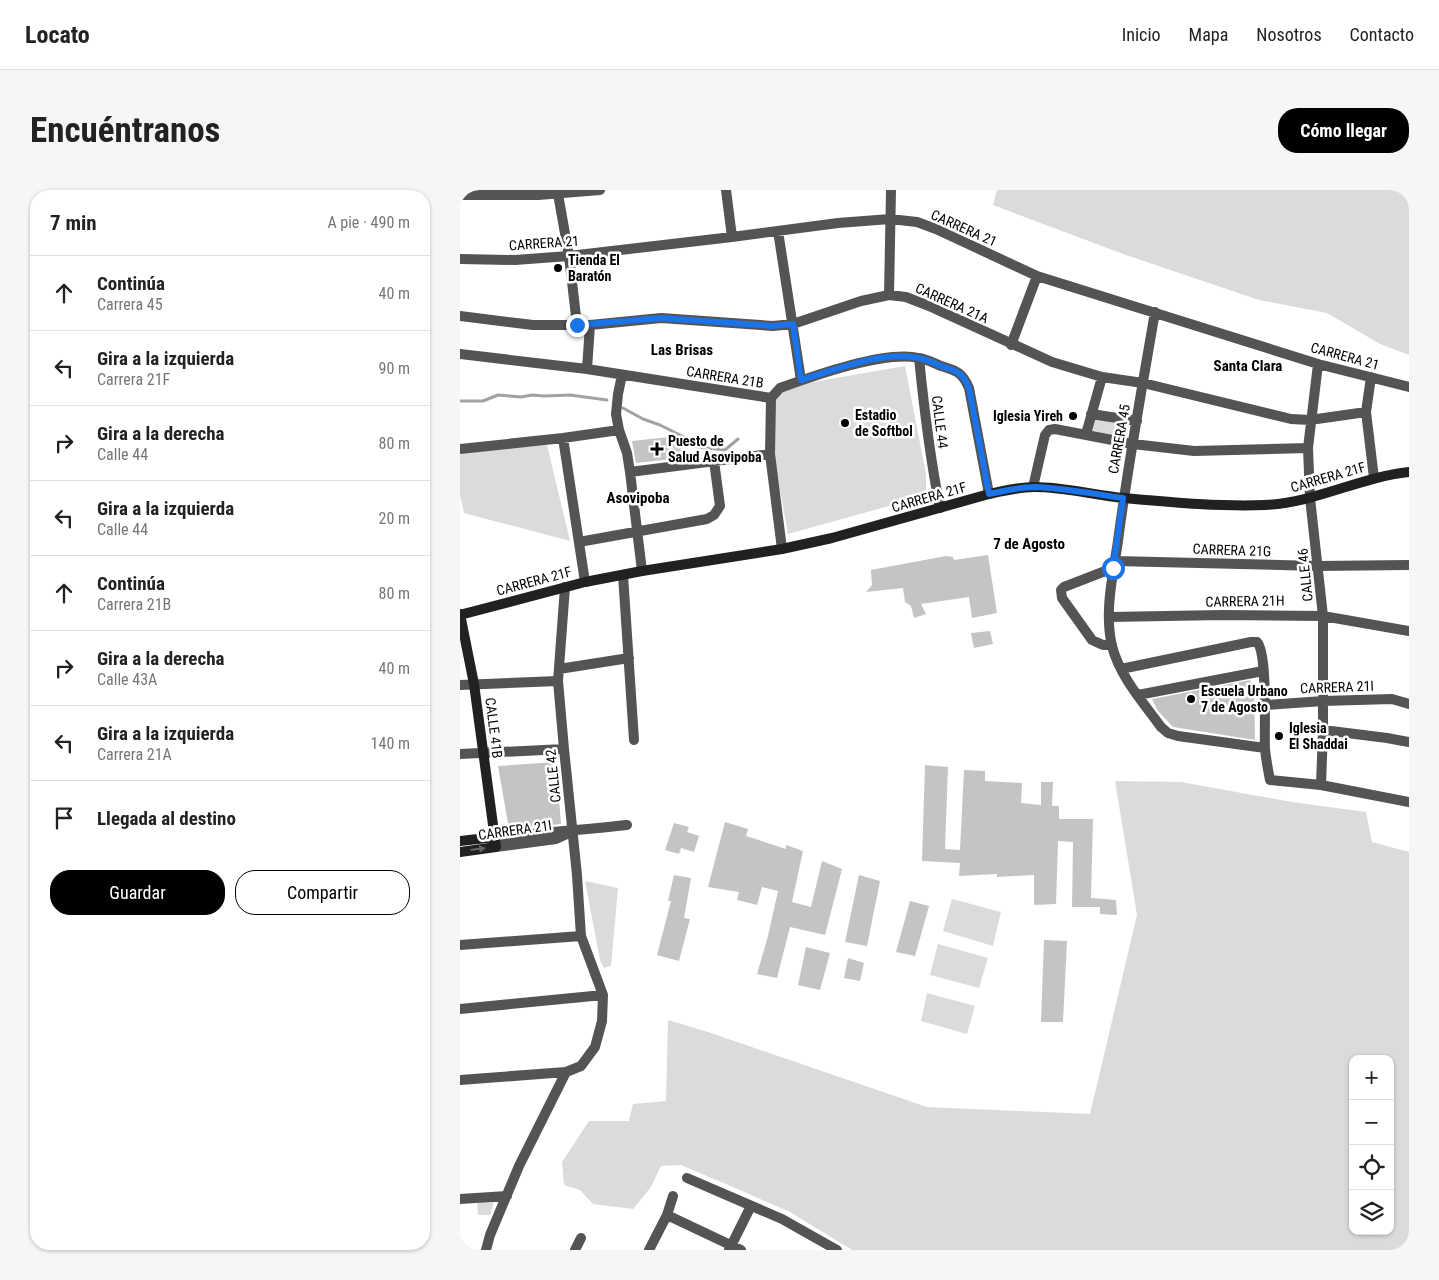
<!DOCTYPE html>
<html lang="es">
<meta charset="utf-8">
<style>
:root{--surface:#fff;--page:#f6f6f6;--text:#222;--muted:#767676;--line:#e0e0e0;--accent:#000}
body{margin:0;font-family:"Roboto Condensed",sans-serif;background:var(--page);color:var(--text)}
.controls{position:absolute;right:15px;bottom:15px;display:grid;overflow:hidden;border-radius:10px;box-shadow:0 1px 4px #0004}
.controls button{width:45px;height:45px;display:grid;place-items:center;padding:0;border:0;border-bottom:1px solid var(--line);background:var(--surface);color:var(--text);font:25px sans-serif}
.stop{position:absolute;width:15px;height:15px;margin:-11px;border:4px solid #1a73e8;border-radius:50%;background:#fff}
.stop.end{background:#1a73e8;border-color:#fff;box-shadow:0 1px 5px #0008}
.list{margin:0;padding:0;list-style:none}
h2{display:flex;justify-content:space-between;align-items:center;height:65px;margin:0;padding:0 20px;font-size:21px}
h2 small{font-size:16px;font-weight:400;color:var(--muted)}
.list li{display:grid;grid-template-columns:32px 1fr auto;gap:15px;align-items:center;box-sizing:border-box;height:75px;padding:0 20px;border-top:1px solid var(--line)}
.list b{display:block;font-size:19px;white-space:nowrap}
.list p{margin:0;font-size:16px;white-space:nowrap;color:var(--muted)}
.list em{font-size:16px;font-style:normal;color:var(--muted)}
.actions{display:flex;gap:10px;padding:15px 20px}
.actions a{flex:1;padding:11px 0;border:1px solid var(--accent);border-radius:20px;text-align:center;font-size:18px;color:var(--accent)}
.actions .main{background:var(--accent);color:#fff}
.icon{flex:none;width:28px;height:28px;fill:none;stroke:currentColor;stroke-width:2;stroke-linecap:round;stroke-linejoin:round}
.map{position:relative;flex:none;width:949px;height:1060px;overflow:hidden;border-radius:20px}
header{display:flex;align-items:center;gap:30px;box-sizing:border-box;height:70px;padding:0 25px;background:var(--surface);border-bottom:1px solid var(--line)}
header strong{font-size:24px}
nav{display:flex;gap:28px;margin-inline-start:auto;font-size:18px}
.intro{display:flex;align-items:center;justify-content:space-between;box-sizing:border-box;height:120px;padding:0 30px}
h1{margin:0;font-size:35px}
.button{padding:12px 22px;border-radius:20px;background:var(--accent);color:#fff;font-size:18px;font-weight:700}
main{display:flex;gap:30px;padding:0 30px}
aside{flex:1;background:var(--surface);border-radius:20px;box-shadow:0 1px 4px #0004}
.map>svg:first-child{display:block}
.green{fill:#dbdbdb;fill-rule:evenodd}
.lines{fill:none;stroke-linecap:round;stroke-linejoin:round}
.stream{stroke:#a2a2a2;stroke-width:3}
.building{fill:#c4c4c4}
.street{stroke:#545454;stroke-width:10}
.secondary{stroke:#212121;stroke-width:10}
.oneway{fill:#646464}
.route{stroke:#1a73e8;stroke-width:6}
.poi-dot{fill:#000;stroke:#fff;stroke-width:2}
.labels{text-anchor:middle;stroke-width:5;stroke-linejoin:round;paint-order:stroke}
.street-label{font-size:14px;fill:#000;stroke:#fff}
.poi-label{font-size:14px;font-weight:bold;fill:#000;stroke:#fff;text-anchor:start}
.neighbourhood-label{font-size:15px;font-weight:bold;fill:#000;stroke:#fff}
</style>
<header>
<strong>Locato</strong>
<nav><a>Inicio</a><a>Mapa</a><a>Nosotros</a><a>Contacto</a></nav>
</header>
<div class="intro"><h1>Encuéntranos</h1><a class="button">Cómo llegar</a></div>
<main>
<aside>
<h2>7 min<small>A pie · 490 m</small></h2>
<ul class="list">
<li><svg class="icon" aria-label="ahead" viewBox="0 0 24 24"><path d="M12 20V5M6 11l6-6 6 6"/></svg><div><b>Continúa</b><p>Carrera 45</p></div><em>40 m</em></li>
<li><svg class="icon" aria-label="left" viewBox="0 0 24 24"><path d="M17 20v-9H6M10 6l-5 5 5 5"/></svg><div><b>Gira a la izquierda</b><p>Carrera 21F</p></div><em>90 m</em></li>
<li><svg class="icon" aria-label="right" viewBox="0 0 24 24"><path d="M7 20v-9h11M14 6l5 5-5 5"/></svg><div><b>Gira a la derecha</b><p>Calle 44</p></div><em>80 m</em></li>
<li><svg class="icon" aria-label="left" viewBox="0 0 24 24"><path d="M17 20v-9H6M10 6l-5 5 5 5"/></svg><div><b>Gira a la izquierda</b><p>Calle 44</p></div><em>20 m</em></li>
<li><svg class="icon" aria-label="ahead" viewBox="0 0 24 24"><path d="M12 20V5M6 11l6-6 6 6"/></svg><div><b>Continúa</b><p>Carrera 21B</p></div><em>80 m</em></li>
<li><svg class="icon" aria-label="right" viewBox="0 0 24 24"><path d="M7 20v-9h11M14 6l5 5-5 5"/></svg><div><b>Gira a la derecha</b><p>Calle 43A</p></div><em>40 m</em></li>
<li><svg class="icon" aria-label="left" viewBox="0 0 24 24"><path d="M17 20v-9H6M10 6l-5 5 5 5"/></svg><div><b>Gira a la izquierda</b><p>Carrera 21A</p></div><em>140 m</em></li>
<li><svg class="icon" aria-label="arrive" viewBox="0 0 24 24"><path d="M6 21V4h12l-3 4 3 4H6"/></svg><div><b>Llegada al destino</b></div></li>
</ul>
<div class="actions"><a class="main">Guardar</a><a>Compartir</a></div>
</aside>
<div class="map">
<svg width="949" height="1060" viewBox="0 0 949 1060">
<rect width="100%" height="100%" fill="#fff"/>
<path class="green" d="M537,0H949V165L920,154L867,123L799,110L666,65L533,15Z
M445,176L466,284V302L454,309L328,344L313,261V206L324,197Z
M631,227L663,233L661,247L628,240Z
M87,255L110,351L4,323L0,305V263Z
M655,591L721,592L832,612L906,622L912,652L949,662V1060H392L330,1022L266,994L221,975L201,976L191,997L173,1019L133,1014L120,1000L104,995L102,972L129,931H169L173,914L206,911L208,830L248,842L467,917L630,924L677,725ZM893,869H930V1041H893Z
M125,691L158,698L151,776L144,778L140,770Z
M492,709L541,722L533,756L483,741Z
M478,754L528,768L519,798L470,785Z
M467,803L515,816L507,844L461,831Z
M35,1009L30,1025H18L17,1011Z"/>
<g class="lines">
<path class="stream" d="M0,211H23L38,205L61,207L72,205L84,206L110,205L147,210
M163,218L183,229L200,235L224,247L237,257L265,260L278,249"/>
</g>
<path class="building" d="M219,246L222,268L176,273L172,251Z
M528,365L537,423L512,428L509,407L461,414L466,424L454,428L451,416L445,412L443,398L406,402L412,395L411,380L486,366L493,367L494,370Z
M530,441L533,454L514,458L511,443Z
M790,490L794,497L795,550L713,537L698,521L692,509Z
M96,572L101,634L49,639L38,576Z
M465,575L488,577L485,659L500,660L504,580L525,581V591L562,593L561,613L581,615V592H593L592,616H599V629H633L631,708L656,710L657,725L640,724V717H612L613,652L598,651L596,714L574,715V685L537,687V684L499,686L500,673L462,671Z
M265,632L288,639L286,646L326,659V655L343,661L332,712L351,717L362,671L382,679L365,745L330,737L317,788L297,784L308,746L318,701L302,697L297,715L277,710L279,702L248,697Z
M214,633L229,637L227,642L239,646L234,662L221,658L219,664L205,660Z
M214,685L231,688L224,728L230,729L219,771L197,765L211,711H208Z
M399,685L420,691L407,756L385,752Z
M450,711L469,716L455,766L436,762Z
M584,750L607,751L603,832H581Z
M346,757L370,763L360,800L338,795Z
M388,768L404,773L400,791L384,788Z"/>
<g class="lines">
<path class="street" d="M266,0L272,47
M98,4L109,66L117,135
M0,5H78L140,0
M318,41L341,190
M0,69L55,70L109,66L272,47L378,33L430,29L457,32L476,39L577,86L858,174L949,197
M429,105L431,0
M695,122C682,198 668,274 658,351C653,385 644,422 652,456C660,487 683,512 701,537L708,543L718,546L805,558
M0,126L73,135H130L201,128L313,136L333,134L401,111L429,105L446,107L469,116L592,172L642,187L683,193L831,229L850,230L906,222
M551,155L577,86
M0,164L127,179L311,208
M459,168C464,218 470,268 480,318
M858,174L848,258L850,308L863,426V540L861,595
M127,179L130,135
M162,185L158,204L156,224L159,240L167,263L170,282L182,381
M911,187L906,222L914,288
M311,208L320,198C353,186 425,160 459,168C466,169 474,173 481,176C497,181 502,182 509,198L529,304
M311,208L310,264L322,359
M631,224L677,231
M626,244L642,187
M103,248L125,392
M0,259L103,248L159,240
M170,282L310,264
M573,297L585,245L589,240L595,239L673,254L734,261L848,258
M119,352L247,329L254,325L260,316L254,271
M655,371L858,376L949,375
M163,385L174,550
M649,427L763,425L863,426L949,441
M652,455H643L632,450L602,408L601,400L604,397L653,378
M99,479L169,468
M661,479L791,452H797C808,463 804,540 805,559C806,569 808,580 810,590L861,595L949,612
M0,495L98,491
M678,505L803,481
M806,515L863,511L932,509L949,514
M863,540L927,548L949,552
M0,564L104,559
M35,647C79,643 123,640 167,635
M36,657L96,649L109,643
M0,755L121,746
M0,819L143,805
M0,890L106,882L121,876L135,857L142,831L143,805L121,746L117,685L104,559L98,491L105,397
M227,988L322,1029L377,1060
M0,1009L47,1006
M207,1025L281,1060
M26,1060L30,1045L59,976L106,882
M115,1060L121,1048
M189,1060L207,1025L213,1006
M269,1060L291,1016"/>
<path class="secondary" d="M0,424L14,494L36,657L0,662
M0,425L125,392L182,381L322,359L372,348L529,304C544,301 558,297 574,297C604,297 634,305 664,308C709,312 761,317 805,315C855,313 900,287 949,282
M0,651L35,647"/>
</g>
<defs><path id="oneway-solid" d="M-6-.8H1V-3.2L6.5 0L1 3.2V.8H-6Z" transform="scale(1.25)"/></defs>
<use class="oneway" href="#oneway-solid" transform="translate(18 659) rotate(-7)"/>
<g class="lines">
<path class="route" d="M117,135L201,128L313,136L333,134L341,190C375,180 423,160 459,168C466,169 474,173 481,176C497,181 502,182 509,198L529,304C544,301 559,297 575,297C604,298 634,304 663,308L653,378"/>
</g>
<g class="poi-dot">
<circle cx="98" cy="78" r="5"/>
<circle cx="613" cy="226" r="5"/>
<circle cx="385" cy="233" r="5"/>
<path d="M194.5 251.5h5v5h5v5h-5v5h-5v-5h-5v-5h5z"/>
<circle cx="731" cy="509" r="5"/>
<circle cx="819" cy="546" r="5"/>
</g>
<g class="labels">
<g class="street-label">
<text transform="translate(504 38) rotate(24)" y="5">CARRERA 21</text>
<text transform="translate(84 53) rotate(-4)" y="5">CARRERA 21</text>
<text transform="translate(492 113) rotate(24)" y="5">CARRERA 21A</text>
<text transform="translate(885 166) rotate(15)" y="5">CARRERA 21</text>
<text transform="translate(265 187) rotate(9)" y="5">CARRERA 21B</text>
<text transform="translate(480 232) rotate(83)" y="5">CALLE 44</text>
<text transform="translate(659 249) rotate(-80)" y="5">CARRERA 45</text>
<text transform="translate(868 287) rotate(-16)" y="5">CARRERA 21F</text>
<text transform="translate(469 307) rotate(-16)" y="5">CARRERA 21F</text>
<text transform="translate(772 360) rotate(2)" y="5">CARRERA 21G</text>
<text transform="translate(845 385) rotate(-96)" y="5">CALLE 46</text>
<text transform="translate(74 391) rotate(-15)" y="5">CARRERA 21F</text>
<text transform="translate(785 411) rotate(-1)" y="5">CARRERA 21H</text>
<text transform="translate(877 497) rotate(-2)" y="5">CARRERA 21I</text>
<text transform="translate(34 538) rotate(83)" y="5">CALLE 41B</text>
<text transform="translate(93 586) rotate(-96)" y="5">CALLE 42</text>
<text transform="translate(55 640) rotate(-8)" y="5">CARRERA 21I</text>
</g>
<g class="poi-label">
<text x="108" y="75">Tienda El<tspan x="108" dy="16">Baratón</tspan></text>
<text x="395" y="230">Estadio<tspan x="395" dy="16">de Softbol</tspan></text>
<text x="603" y="231" text-anchor="end">Iglesia Yireh</text>
<text x="208" y="256">Puesto de<tspan x="208" dy="16">Salud Asovipoba</tspan></text>
<text x="741" y="506">Escuela Urbano<tspan x="741" dy="16">7 de Agosto</tspan></text>
<text x="829" y="543">Iglesia<tspan x="829" dy="16">El Shaddai</tspan></text>
</g>
<g class="neighbourhood-label">
<text x="222" y="165">Las Brisas</text>
<text x="788" y="181">Santa Clara</text>
<text x="178" y="313">Asovipoba</text>
<text x="569" y="359">7 de Agosto</text>
</g>
</g>
</svg>
<div class="controls">
<button>+</button>
<button>−</button>
<button><svg class="icon" aria-label="locate" viewBox="0 0 24 24"><circle cx="12" cy="12" r="6"/><path d="M12 2v4M12 18v4M2 12h4M18 12h4"/></svg></button>
<button><svg class="icon" aria-label="layers" viewBox="0 0 24 24"><path d="M12 4l9 5-9 5-9-5zM3 14l9 5 9-5"/></svg></button>
</div>
<div class="stop" style="left:653px;top:378px"></div>
<div class="stop end" style="left:117px;top:135px"></div>
</div>
</main>
